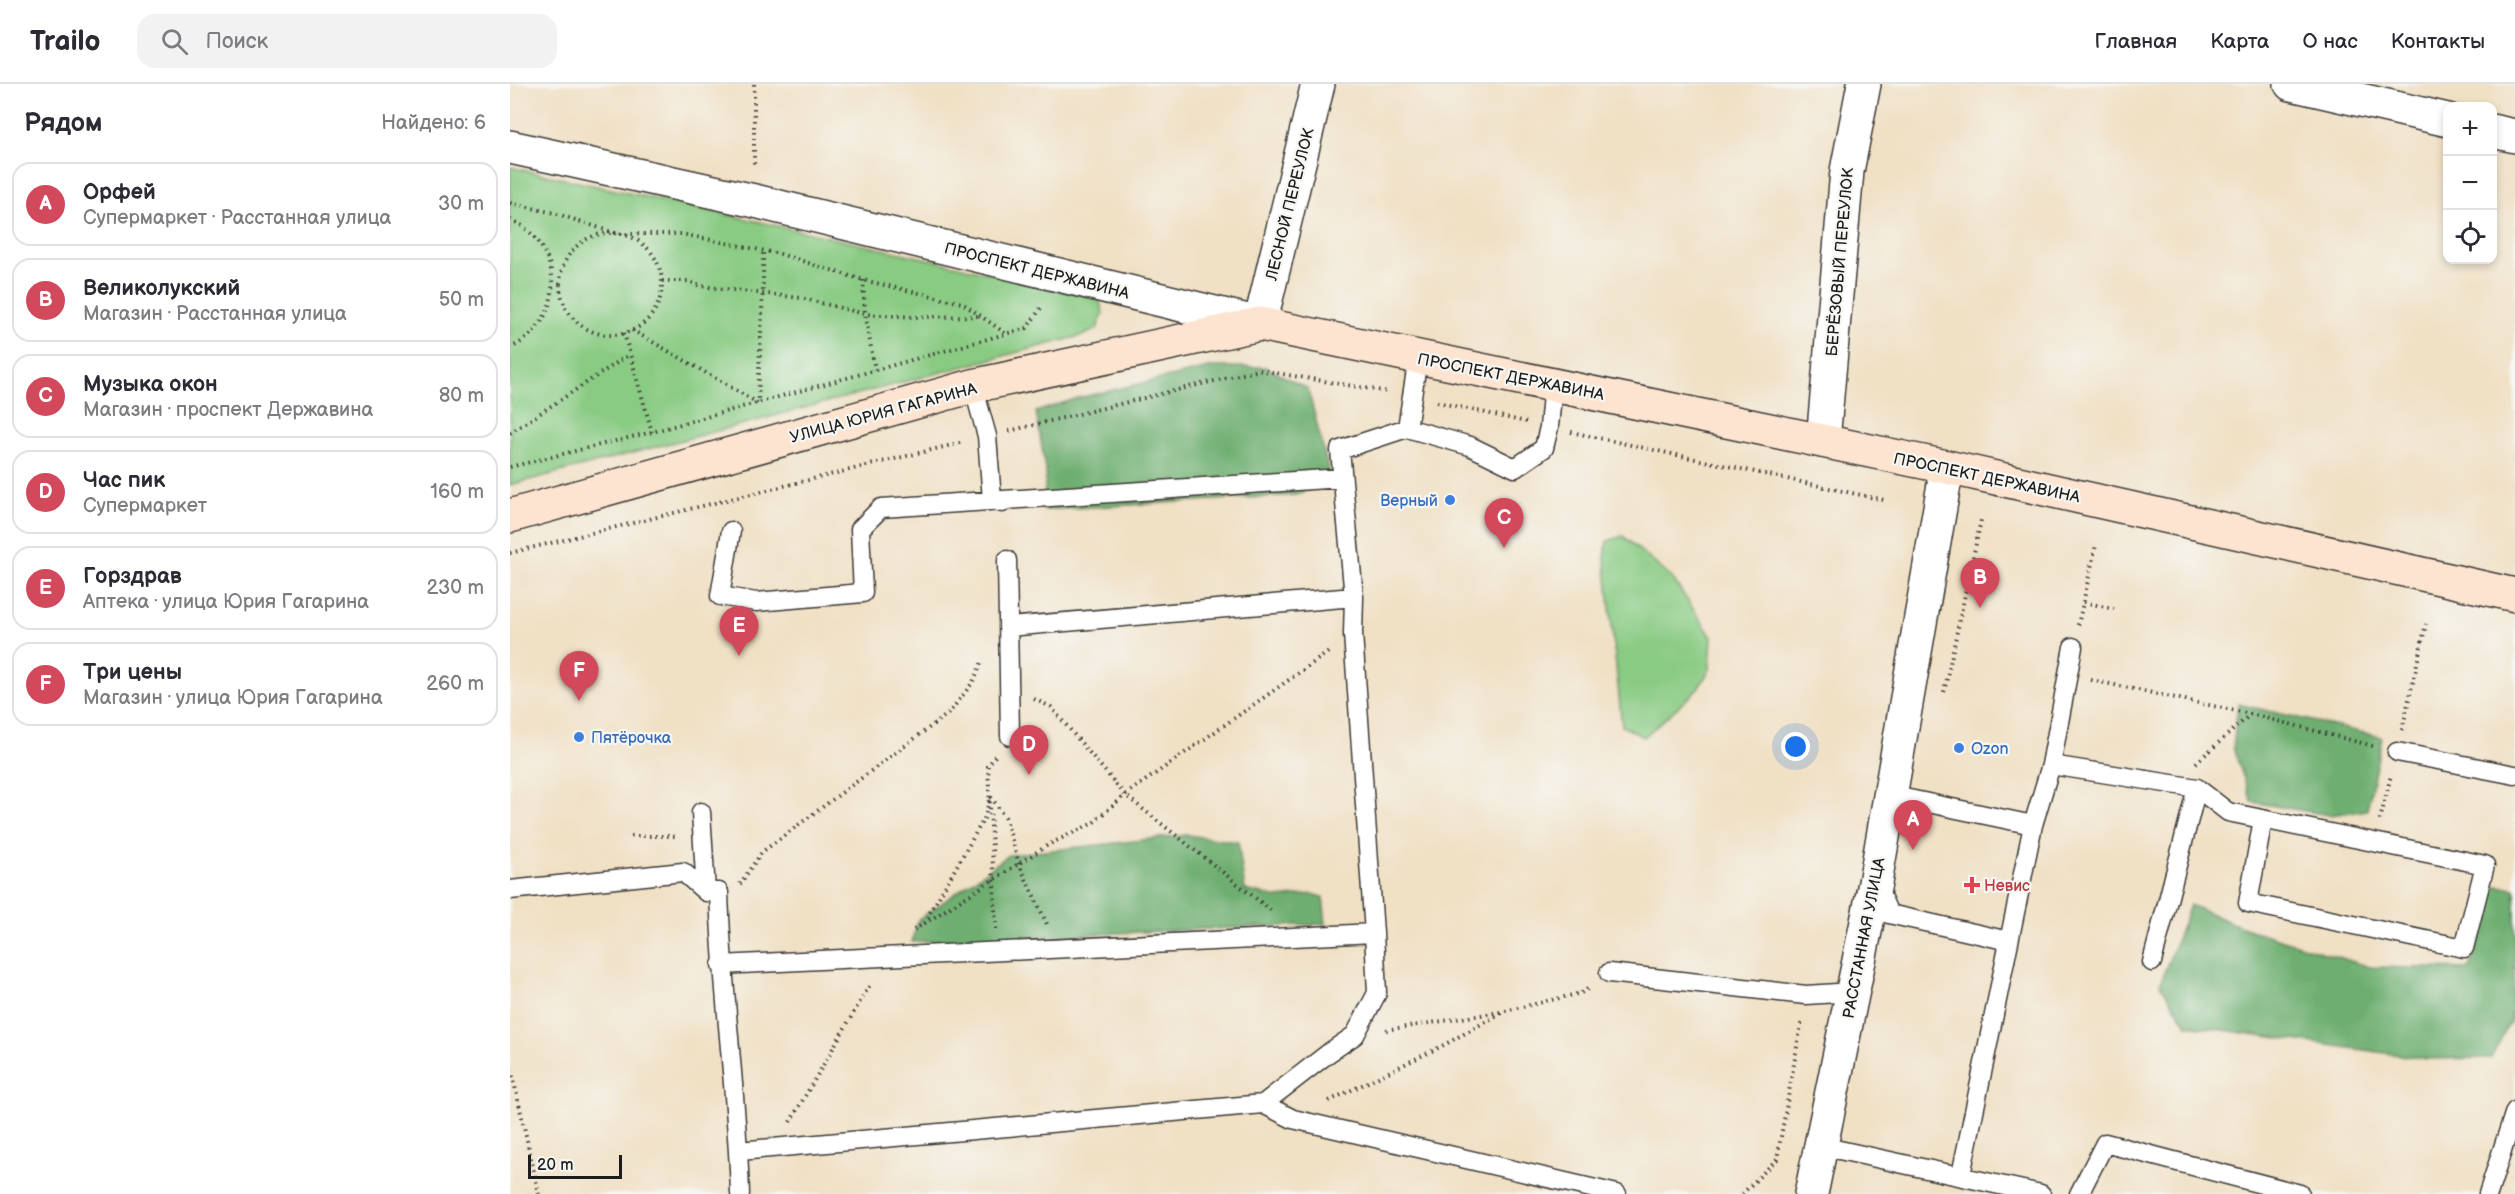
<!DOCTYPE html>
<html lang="ru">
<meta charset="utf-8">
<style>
:root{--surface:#fff;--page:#f2f2f3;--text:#2b2b33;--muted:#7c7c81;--line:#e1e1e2;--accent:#d1495b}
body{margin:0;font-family:"Balsamiq Sans",sans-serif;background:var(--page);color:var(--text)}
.controls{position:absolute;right:18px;top:18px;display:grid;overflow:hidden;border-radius:12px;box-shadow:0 3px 9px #0003}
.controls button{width:54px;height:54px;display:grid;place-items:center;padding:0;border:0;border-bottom:2px solid var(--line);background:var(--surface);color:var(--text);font:30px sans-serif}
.scale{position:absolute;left:18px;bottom:15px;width:94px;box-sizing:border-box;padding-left:6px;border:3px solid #1c1c1c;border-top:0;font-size:16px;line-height:21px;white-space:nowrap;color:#1c1c1c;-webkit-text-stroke:4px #f6f6f2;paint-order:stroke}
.you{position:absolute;left:1286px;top:663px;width:21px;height:21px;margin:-15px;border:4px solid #fff;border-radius:50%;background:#1a73e8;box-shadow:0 0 0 9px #1a73e833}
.badge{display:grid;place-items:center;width:39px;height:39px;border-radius:50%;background:var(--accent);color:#fff;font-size:20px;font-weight:700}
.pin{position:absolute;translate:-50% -50px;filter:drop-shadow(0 2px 3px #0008)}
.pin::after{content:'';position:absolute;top:32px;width:21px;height:18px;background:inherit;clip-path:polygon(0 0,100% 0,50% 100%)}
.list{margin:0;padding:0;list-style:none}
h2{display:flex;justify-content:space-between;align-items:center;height:78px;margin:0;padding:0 24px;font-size:26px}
h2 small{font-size:20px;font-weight:400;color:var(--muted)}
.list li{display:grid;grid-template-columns:39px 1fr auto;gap:18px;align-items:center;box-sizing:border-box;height:84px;margin:0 12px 12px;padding:0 12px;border:2px solid var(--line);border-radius:18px}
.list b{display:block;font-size:22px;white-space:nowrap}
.list p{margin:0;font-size:20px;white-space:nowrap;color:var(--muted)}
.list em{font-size:20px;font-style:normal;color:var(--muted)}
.icon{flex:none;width:33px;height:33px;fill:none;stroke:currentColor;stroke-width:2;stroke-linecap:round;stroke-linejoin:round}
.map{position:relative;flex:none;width:2005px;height:1110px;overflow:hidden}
header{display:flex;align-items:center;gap:36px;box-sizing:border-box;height:84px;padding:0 30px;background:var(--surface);border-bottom:2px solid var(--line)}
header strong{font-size:28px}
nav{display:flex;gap:33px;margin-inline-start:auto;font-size:21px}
.search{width:420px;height:54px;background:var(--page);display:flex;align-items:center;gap:15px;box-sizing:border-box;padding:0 21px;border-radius:18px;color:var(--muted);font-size:22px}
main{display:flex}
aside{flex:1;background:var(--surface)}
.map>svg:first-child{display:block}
.green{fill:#89cb83;stroke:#527450;stroke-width:1.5}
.forest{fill:#6eaf71;stroke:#456646;stroke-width:1.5}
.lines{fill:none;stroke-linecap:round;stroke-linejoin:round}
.lane-casing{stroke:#3c3935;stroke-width:21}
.street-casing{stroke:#3c3935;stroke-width:36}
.secondary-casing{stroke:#3c3935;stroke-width:36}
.path{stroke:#3c3935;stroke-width:4;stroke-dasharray:1.5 4.5;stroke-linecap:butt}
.lane{stroke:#fff;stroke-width:18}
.street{stroke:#fff;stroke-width:33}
.secondary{stroke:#fde4d0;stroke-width:33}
.shop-dot{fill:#3f7fe0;stroke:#f6f6f2;stroke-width:2}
.health-dot{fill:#e0444e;stroke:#f6f6f2;stroke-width:2}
.labels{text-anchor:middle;stroke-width:4.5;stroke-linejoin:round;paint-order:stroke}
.street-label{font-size:16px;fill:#1c1c1c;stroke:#f6f6f2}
.shop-label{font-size:16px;fill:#366cbe;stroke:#f6f6f2;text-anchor:start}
.health-label{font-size:16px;fill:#be3a42;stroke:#f6f6f2;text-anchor:start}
</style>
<header>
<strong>Trailo</strong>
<div class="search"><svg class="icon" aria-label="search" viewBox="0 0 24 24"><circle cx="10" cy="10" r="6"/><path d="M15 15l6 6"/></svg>Поиск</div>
<nav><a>Главная</a><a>Карта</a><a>О нас</a><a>Контакты</a></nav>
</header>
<main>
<aside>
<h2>Рядом<small>Найдено: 6</small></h2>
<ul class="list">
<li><span class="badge">A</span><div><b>Орфей</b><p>Супермаркет · Расстанная улица</p></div><em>30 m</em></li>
<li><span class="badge">B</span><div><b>Великолукский</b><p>Магазин · Расстанная улица</p></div><em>50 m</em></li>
<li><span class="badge">C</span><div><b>Музыка окон</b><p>Магазин · проспект Державина</p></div><em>80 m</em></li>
<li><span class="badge">D</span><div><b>Час пик</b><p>Супермаркет</p></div><em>160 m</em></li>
<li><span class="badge">E</span><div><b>Горздрав</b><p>Аптека · улица Юрия Гагарина</p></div><em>230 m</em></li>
<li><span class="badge">F</span><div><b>Три цены</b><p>Магазин · улица Юрия Гагарина</p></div><em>260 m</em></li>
</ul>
</aside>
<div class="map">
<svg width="2005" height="1110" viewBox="0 0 2005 1110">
<rect width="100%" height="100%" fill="#f6f6f2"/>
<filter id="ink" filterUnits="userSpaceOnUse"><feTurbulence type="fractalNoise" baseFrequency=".0167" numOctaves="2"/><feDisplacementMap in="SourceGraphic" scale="12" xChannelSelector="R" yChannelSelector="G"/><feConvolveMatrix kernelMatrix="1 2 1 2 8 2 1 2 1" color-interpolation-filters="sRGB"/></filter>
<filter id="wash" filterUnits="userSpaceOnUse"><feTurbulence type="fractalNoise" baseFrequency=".008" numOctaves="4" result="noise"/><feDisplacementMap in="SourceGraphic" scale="24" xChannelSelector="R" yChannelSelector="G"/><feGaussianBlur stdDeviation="1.35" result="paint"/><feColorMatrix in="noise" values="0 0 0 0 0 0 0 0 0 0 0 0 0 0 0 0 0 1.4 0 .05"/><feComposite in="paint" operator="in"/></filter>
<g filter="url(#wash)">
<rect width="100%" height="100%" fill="#f0e0c4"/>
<path class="green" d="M0,83L409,173L589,215L593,229L587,245L574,251L0,401Z
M1113,452L1163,495L1202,553L1200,585L1188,605L1134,653L1112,642L1095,474L1097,457Z"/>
<path class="forest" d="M703,283H756L798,305L821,396L786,411L533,426L536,389L526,328L568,314Z
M1728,620L1872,653L1857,726L1819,731L1742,718L1723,664Z
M677,751L728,758L735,806L768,814L803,810L813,813L816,840L402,858L408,836L499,771Z
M1984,802L2005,804V884L2001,936L1981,974L1917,975L1677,941L1650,900L1680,821L1734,844L1860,883L1960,885Z"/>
</g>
<g filter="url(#ink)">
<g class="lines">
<defs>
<path id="lane" d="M908,274L897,344L960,362L1005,384L1034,364L1039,343L1043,300
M463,302L477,352L482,416L492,419
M221,447L210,512L246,518L353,509L350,445L371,424L832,394
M497,476L500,652
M498,543L844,513
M1887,668L2005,691
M1541,681L1687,704L1718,728L1975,781L1954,864L1738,819L1753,735
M1380,711L1523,741
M191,728L196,808
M1367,803L1379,830L1499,857
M0,806L173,788L196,808H209C212,909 227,1009 230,1110
M1642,878L1687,704
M211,881L864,849L843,550L844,513L830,366L897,344
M1099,889L1296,911L1343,908
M753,1020L820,968L845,951L867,909L864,849
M1311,1062L1531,1110
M229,1067L753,1020L783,1035L1107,1110
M1451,1091L1523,741L1541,681L1563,563
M1569,1110L1595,1059L1790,1110
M1978,1110L2005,1027"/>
<path id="street" d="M1781,0L1938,36
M1982,47L2005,52
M0,63L245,117L750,240L808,0
M1313,357L1337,87L1354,0
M1301,1110L1365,799L1437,383"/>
<path id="secondary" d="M0,432L463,302L750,240L1437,383L2005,511"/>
</defs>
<use href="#lane" class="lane-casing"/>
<use href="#street" class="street-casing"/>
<use href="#secondary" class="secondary-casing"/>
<path class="path" d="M244,0V84
M0,119L44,129L108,150H172L270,170L353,196L452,219L495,249
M0,136C11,139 22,149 29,159C55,196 42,245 0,264
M50 200a51 51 0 1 1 102 0a51 51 0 1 1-102 0Z
M353,196L355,230L365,286
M152,197H179L190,202L291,214L355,230L406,233L470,232
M122,246L248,319C249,268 254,217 253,166
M114,249L142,348
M927,318L1016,338
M499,347L749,286L878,308
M1061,348L1374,416
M0,349L120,270
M0,383L142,348L517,244L533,221
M0,469L454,358
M1574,518L1604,525
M1568,541L1586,461
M1581,596L1741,630L1863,662
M1434,608L1471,436
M524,615L541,623L615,711L763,828
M1892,646L1916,540
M485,672L478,682L486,845
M1686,679L1741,630
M481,713L495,733L509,780L537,840
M1870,736L1881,691
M121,752H168
M230,800L252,768L439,629L463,598L473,576
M414,839L475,733L479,716
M404,846L538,761L583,739L615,711L820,567
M876,946L990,928
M0,980L29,1110
M819,1017L932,962L995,927L1071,909L1079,904
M280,1038L361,899
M1232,1110L1267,1075L1292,935"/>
<use href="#lane" class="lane"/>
<use href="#street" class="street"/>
<use href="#secondary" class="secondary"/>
</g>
</g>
<g class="shop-dot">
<circle cx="940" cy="416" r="6"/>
<circle cx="69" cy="653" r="6"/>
<circle cx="1449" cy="664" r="6"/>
</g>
<path class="health-dot" d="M1459 792h6v6h6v6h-6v6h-6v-6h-6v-6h6z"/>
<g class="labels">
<g class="street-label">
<text transform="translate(779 120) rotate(-76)" y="6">ЛЕСНОЙ ПЕРЕУЛОК</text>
<text transform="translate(1329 178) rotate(-85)" y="6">БЕРЁЗОВЫЙ ПЕРЕУЛОК</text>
<text transform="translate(527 186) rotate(14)" y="6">ПРОСПЕКТ ДЕРЖАВИНА</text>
<text transform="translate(1001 292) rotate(11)" y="6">ПРОСПЕКТ ДЕРЖАВИНА</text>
<text transform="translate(373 328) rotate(-15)" y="6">УЛИЦА ЮРИЯ ГАГАРИНА</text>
<text transform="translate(1477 393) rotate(12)" y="6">ПРОСПЕКТ ДЕРЖАВИНА</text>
<text transform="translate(1353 854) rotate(-79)" y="6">РАССТАННАЯ УЛИЦА</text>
</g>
<g class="shop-label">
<text x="928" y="422" text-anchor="end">Верный</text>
<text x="81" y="659">Пятёрочка</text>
<text x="1461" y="670">Ozon</text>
</g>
<g class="health-label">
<text x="1474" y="807">Невис</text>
</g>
</g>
</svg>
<div class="controls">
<button>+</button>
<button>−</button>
<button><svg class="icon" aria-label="locate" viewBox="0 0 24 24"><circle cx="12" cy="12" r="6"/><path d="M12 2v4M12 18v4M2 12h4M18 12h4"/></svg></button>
</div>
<div class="scale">20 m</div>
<div class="you"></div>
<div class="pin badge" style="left:1403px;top:766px">A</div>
<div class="pin badge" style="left:1470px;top:524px">B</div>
<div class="pin badge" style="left:994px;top:464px">C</div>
<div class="pin badge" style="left:519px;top:691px">D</div>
<div class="pin badge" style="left:229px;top:572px">E</div>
<div class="pin badge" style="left:69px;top:617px">F</div>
</div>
</main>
